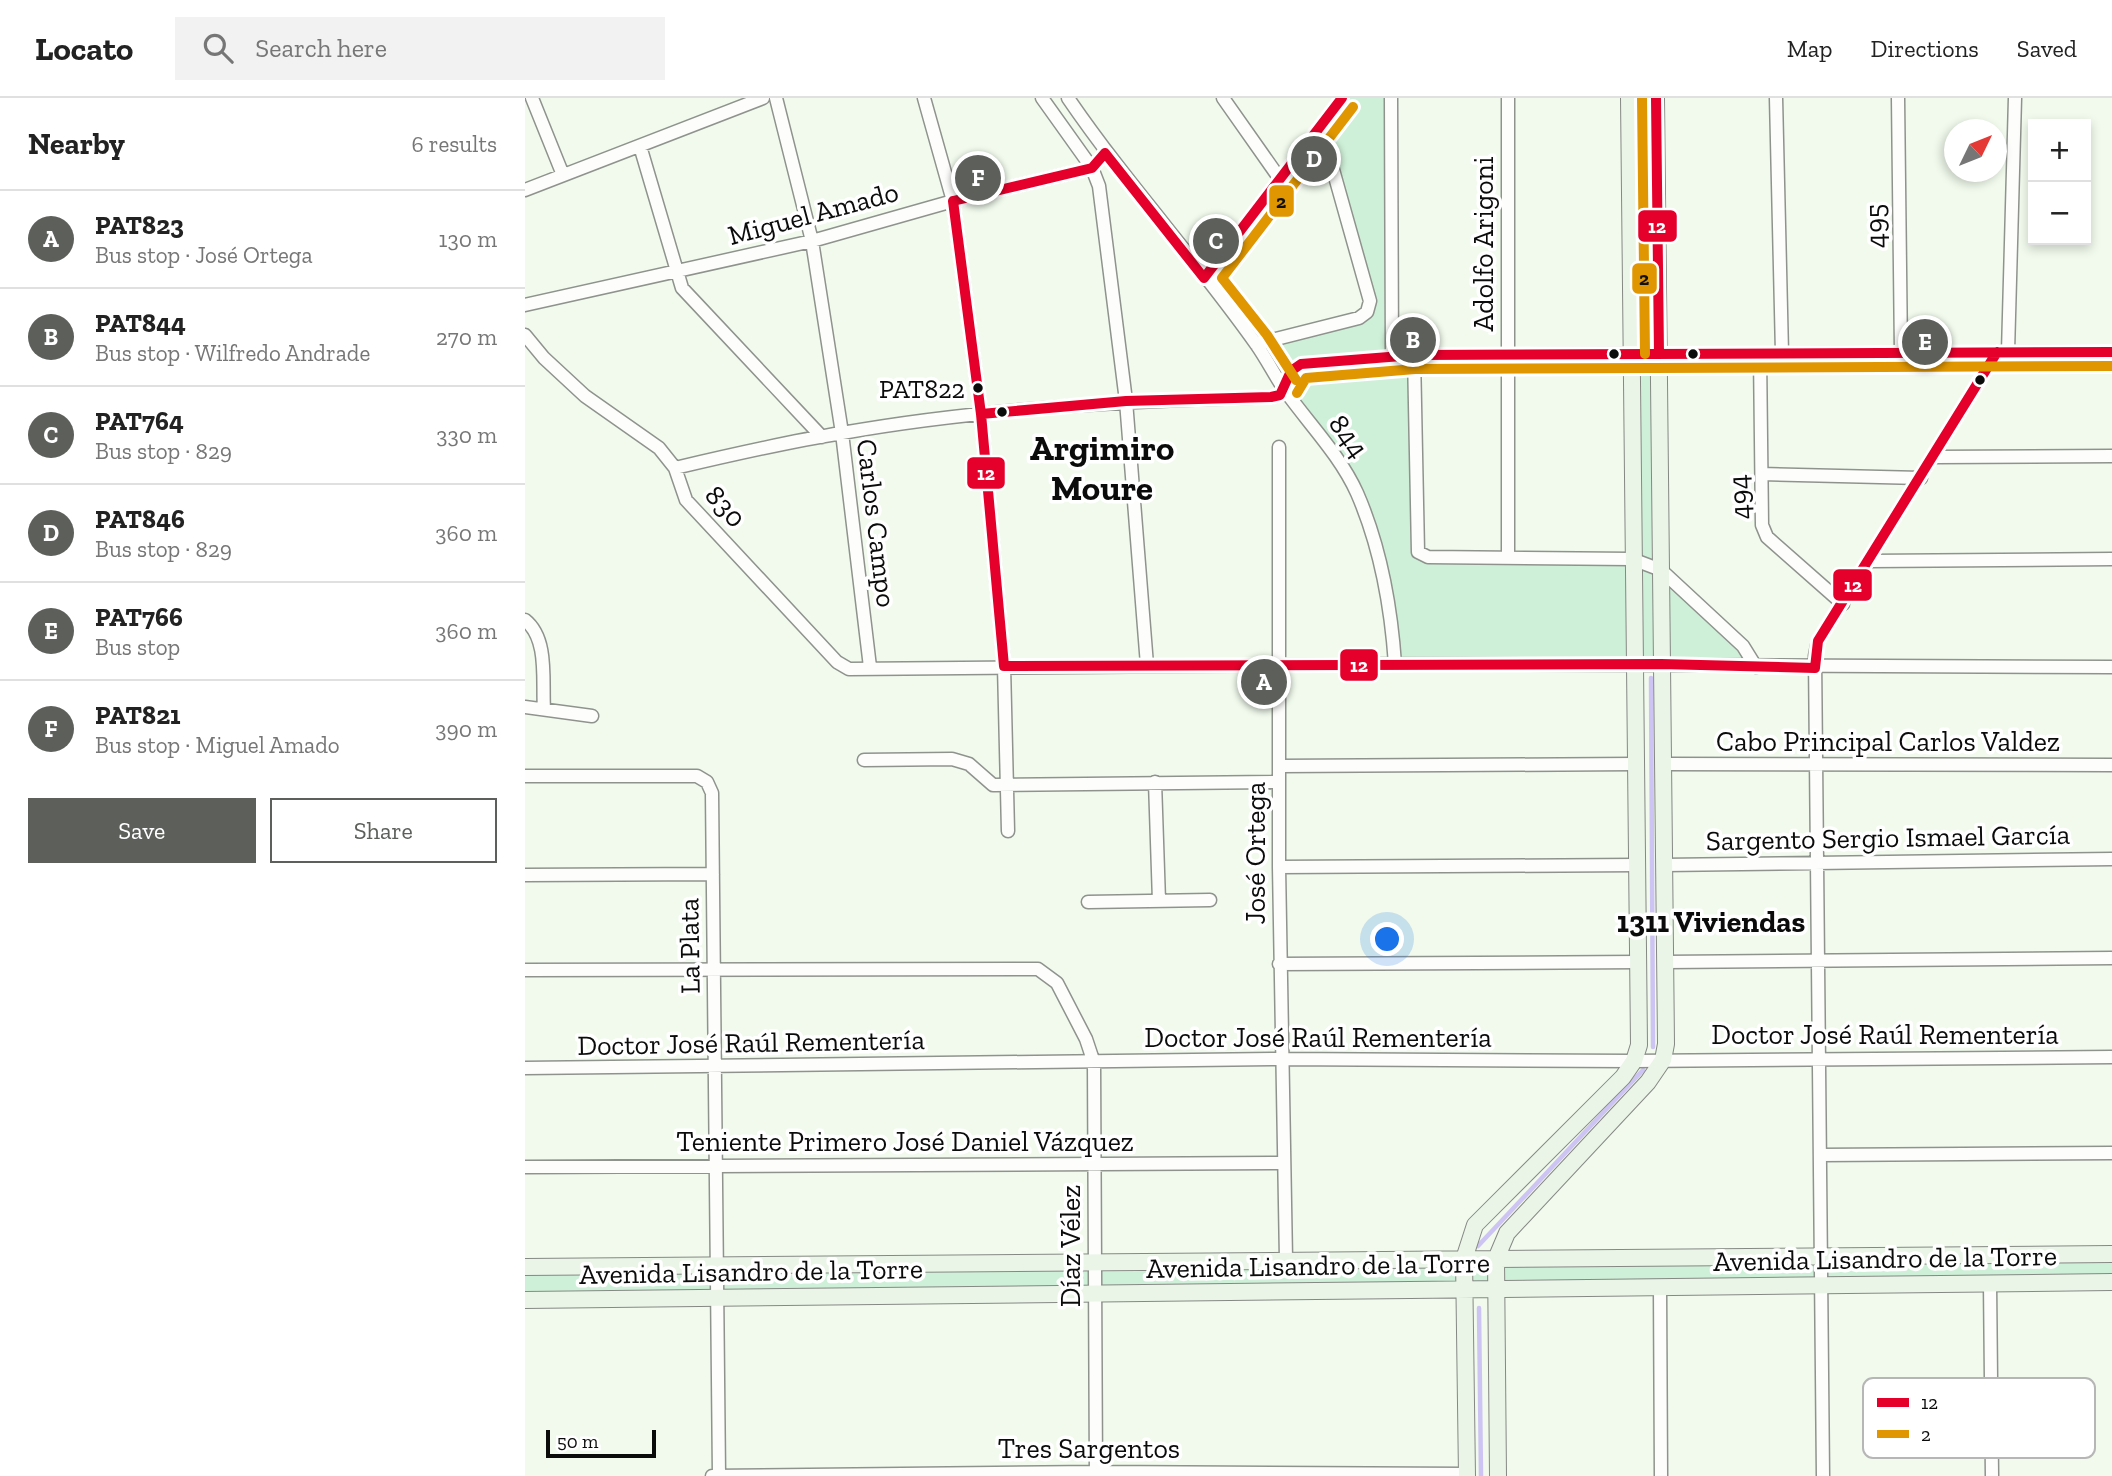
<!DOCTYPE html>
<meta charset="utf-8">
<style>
:root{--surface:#fff;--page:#f2f2f2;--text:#222;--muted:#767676;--line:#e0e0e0;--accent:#5c5f5a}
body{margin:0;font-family:"Zilla Slab",serif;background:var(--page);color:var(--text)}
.controls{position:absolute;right:21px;top:21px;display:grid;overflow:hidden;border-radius:0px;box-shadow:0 4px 10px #0003}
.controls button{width:63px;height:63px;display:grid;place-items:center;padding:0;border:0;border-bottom:2px solid var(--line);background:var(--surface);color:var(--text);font:35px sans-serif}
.compass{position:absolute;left:1419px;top:21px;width:63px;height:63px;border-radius:50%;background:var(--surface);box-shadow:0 4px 10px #0003;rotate:47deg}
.scale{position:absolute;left:21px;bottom:18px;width:110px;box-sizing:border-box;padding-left:7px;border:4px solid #0b0b0b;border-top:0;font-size:19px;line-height:24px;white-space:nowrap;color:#0b0b0b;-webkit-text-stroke:5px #fff;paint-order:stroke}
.you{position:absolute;left:863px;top:842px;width:24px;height:24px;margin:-18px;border:5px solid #fff;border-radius:50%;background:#1a73e8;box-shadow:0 0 0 10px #1a73e833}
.badge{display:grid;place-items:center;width:46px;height:46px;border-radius:50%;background:var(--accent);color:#fff;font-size:23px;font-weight:700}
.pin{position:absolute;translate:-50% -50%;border:4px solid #fff;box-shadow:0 2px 7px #0006}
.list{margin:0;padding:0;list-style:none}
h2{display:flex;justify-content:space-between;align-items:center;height:91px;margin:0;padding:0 28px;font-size:30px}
h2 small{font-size:23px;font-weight:400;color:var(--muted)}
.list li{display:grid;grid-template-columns:46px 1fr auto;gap:21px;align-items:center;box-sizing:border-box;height:98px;padding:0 28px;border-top:2px solid var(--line)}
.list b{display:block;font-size:26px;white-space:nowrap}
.list p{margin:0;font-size:23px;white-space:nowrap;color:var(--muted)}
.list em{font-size:23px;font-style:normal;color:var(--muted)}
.actions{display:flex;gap:14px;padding:21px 28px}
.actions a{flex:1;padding:16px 0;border:2px solid var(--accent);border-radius:0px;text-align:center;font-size:24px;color:var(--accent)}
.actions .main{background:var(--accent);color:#fff}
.icon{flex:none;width:38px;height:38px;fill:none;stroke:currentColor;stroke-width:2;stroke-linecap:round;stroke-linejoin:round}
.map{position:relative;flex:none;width:1587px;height:1378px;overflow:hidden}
header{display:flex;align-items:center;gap:42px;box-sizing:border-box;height:98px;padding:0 35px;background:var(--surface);border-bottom:2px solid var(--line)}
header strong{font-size:33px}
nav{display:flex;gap:38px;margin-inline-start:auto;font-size:24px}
.search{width:490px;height:63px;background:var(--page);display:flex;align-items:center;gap:18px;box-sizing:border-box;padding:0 24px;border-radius:0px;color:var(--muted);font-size:26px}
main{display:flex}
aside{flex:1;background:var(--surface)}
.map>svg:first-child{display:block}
.green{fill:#cff0d8}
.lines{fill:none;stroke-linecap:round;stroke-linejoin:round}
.stream{stroke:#cec4f3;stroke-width:4.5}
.street-casing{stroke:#8f938d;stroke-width:15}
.secondary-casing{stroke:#858983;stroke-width:18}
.street{stroke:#fdfefc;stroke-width:12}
.secondary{stroke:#eaf4e7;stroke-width:16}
.bus-1-casing{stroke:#fff;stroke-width:16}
.bus-2-casing{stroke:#fff;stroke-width:16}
.bus-1{stroke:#e4002b;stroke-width:10}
.bus-2{stroke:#df9601;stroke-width:10}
.bus-dot{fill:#0b0b0b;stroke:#fff;stroke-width:2.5}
.labels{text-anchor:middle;stroke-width:7;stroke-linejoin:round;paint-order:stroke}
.bus-label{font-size:26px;fill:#0b0b0b;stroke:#fff;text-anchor:end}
.street-label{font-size:28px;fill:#0b0b0b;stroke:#fff}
.neighbourhood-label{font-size:30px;font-weight:bold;fill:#0b0b0b;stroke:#fff}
.district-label{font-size:35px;font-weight:bold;fill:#0b0b0b;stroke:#fff}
.key{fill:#fff;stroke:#b6b6b6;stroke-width:2}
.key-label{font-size:19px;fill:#0b0b0b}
.line-badge{stroke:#fff;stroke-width:2.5}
.badge-label{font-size:19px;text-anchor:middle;font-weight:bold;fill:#fff}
.pale-badge-label{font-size:19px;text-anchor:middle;font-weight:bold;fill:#111}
</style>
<header>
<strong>Locato</strong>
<div class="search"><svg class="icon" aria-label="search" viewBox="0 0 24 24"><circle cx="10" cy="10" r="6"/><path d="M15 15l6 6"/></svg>Search here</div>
<nav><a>Map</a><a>Directions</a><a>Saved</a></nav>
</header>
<main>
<aside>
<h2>Nearby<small>6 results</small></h2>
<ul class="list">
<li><span class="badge">A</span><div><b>PAT823</b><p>Bus stop · José Ortega</p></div><em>130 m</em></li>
<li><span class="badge">B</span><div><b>PAT844</b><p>Bus stop · Wilfredo Andrade</p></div><em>270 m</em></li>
<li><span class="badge">C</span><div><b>PAT764</b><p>Bus stop · 829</p></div><em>330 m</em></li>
<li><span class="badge">D</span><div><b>PAT846</b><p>Bus stop · 829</p></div><em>360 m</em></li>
<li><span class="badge">E</span><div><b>PAT766</b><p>Bus stop</p></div><em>360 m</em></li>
<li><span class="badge">F</span><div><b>PAT821</b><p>Bus stop · Miguel Amado</p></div><em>390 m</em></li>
</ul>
<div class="actions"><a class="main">Save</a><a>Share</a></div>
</aside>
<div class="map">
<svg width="1587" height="1378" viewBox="0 0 1587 1378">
<rect width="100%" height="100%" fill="#f1faed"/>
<path class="green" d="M817,0H866L867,261L889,257L893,454L1107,461L1104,0H1131L1136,472L1231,569L870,566L866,505L832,396L731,246L842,214L796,29Z
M1587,1156V1184L0,1202V1169Z"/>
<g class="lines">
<path class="stream" d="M1126,580L1128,949
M953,1148L1118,972
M954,1210L956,1378"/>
<defs>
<path id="street" d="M7,0L38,77
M251,0L287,143L317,335L345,569
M399,0L428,103L456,316L479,568L483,733
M517,0L567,70L574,88L601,303L622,567
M543,0C601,85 671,161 731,246C741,260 749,276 759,291C783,325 815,357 832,395C856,450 866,508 870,566
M698,0L755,81
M866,0L867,261
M983,0V460
M1251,0L1257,255
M1373,0L1376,255
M115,48L157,190L297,339
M0,92L238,0
M679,180L817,0
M0,207L287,143L428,103L567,70L580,55
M0,237L19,260L60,298L134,350L150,370L161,402L312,564L324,571L870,566L1587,569
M731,246L834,220L842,214L845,203L796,29
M1483,254L1490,0
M1235,256L1237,427L1242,439L1318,506
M889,257L893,454L903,459L1107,461L1136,472L1218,548L1231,569
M754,349V769L761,1161
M1410,359L1587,358
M150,370C205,357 261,344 317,335C458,310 603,303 746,299L755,297L766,273L776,266L867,261L889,257L1587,254
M1237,376L1396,380
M1345,463L1587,461
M0,522C24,541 17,583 19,611
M0,609L67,618
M339,662L427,661L444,666L468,687L754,684
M1138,666L1587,667
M755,668L1110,666
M0,678H172L182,684L187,695L194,1378
M630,684L634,803
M1139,767L1587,761
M754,769L1112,767
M0,777L188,776
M563,804L685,802
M1141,864L1587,860
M754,866L1114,864
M0,872L513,871L532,885L561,941L569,965L571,1378
M0,970L755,961L1109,963L1587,959
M1295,1057L1587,1055
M0,1069L759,1065
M1465,1185L1467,1378
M1135,1189L1136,1378
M187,1378L571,1374L942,1376
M1298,1378L1290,558L1293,543L1472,254"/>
<path id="secondary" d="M0,1169L1587,1156
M0,1202L1587,1184
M942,1378L939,1161L950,1127L1098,979L1109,963L1114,947L1104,0
M973,1378L971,1161L982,1135L1123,984L1138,962L1141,946L1131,0"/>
</defs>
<use href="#street" class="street-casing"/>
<use href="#secondary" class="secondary-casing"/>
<use href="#street" class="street"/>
<use href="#secondary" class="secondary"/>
<defs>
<path id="bus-1" d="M1131,0L1134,256
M580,55L679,180
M428,103L456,316L479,568L1136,566L1290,570L1293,543L1472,254
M428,103L567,70L580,55
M679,180L817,0
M456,316L601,303L746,299L755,297L766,273L776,266L889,257L1587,254"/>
<path id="bus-2" d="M1117,0L1120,256
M771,282L742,237L697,180L828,9
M772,295L781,280L890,271L1587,268"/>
</defs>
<use href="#bus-1" class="bus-1-casing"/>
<use href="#bus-2" class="bus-2-casing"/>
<use href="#bus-1" class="bus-1"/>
<use href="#bus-2" class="bus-2"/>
</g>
<g class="bus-dot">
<circle cx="1089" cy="256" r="6"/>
<circle cx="1168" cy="256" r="6"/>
<circle cx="1455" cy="282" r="6"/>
<circle cx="453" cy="290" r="6"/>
<circle cx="477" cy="314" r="6"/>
</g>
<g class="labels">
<g class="bus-label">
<text x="440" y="300">PAT822</text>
</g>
<g class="street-label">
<text transform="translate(288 115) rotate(-15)" y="10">Miguel Amado</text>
<text transform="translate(1350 128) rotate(-91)" y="10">495</text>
<text transform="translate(958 146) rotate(-90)" y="10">Adolfo Arigoni</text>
<text transform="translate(824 338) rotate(55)" y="10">844</text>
<text transform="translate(1214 399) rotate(-93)" y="10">494</text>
<text transform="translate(201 408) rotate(48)" y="10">830</text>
<text transform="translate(352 425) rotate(83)" y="10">Carlos Campo</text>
<text x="1363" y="653">Cabo Principal Carlos Valdez</text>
<text transform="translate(1363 739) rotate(-1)" y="10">Sargento Sergio Ismael García</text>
<text transform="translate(730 755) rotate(-90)" y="10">José Ortega</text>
<text transform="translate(164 848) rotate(-91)" y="10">La Plata</text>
<text x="1360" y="946">Doctor José Raúl Rementería</text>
<text x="793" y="949">Doctor José Raúl Rementería</text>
<text transform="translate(226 944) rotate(-1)" y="10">Doctor José Raúl Rementería</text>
<text x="380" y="1053">Teniente Primero José Daniel Vázquez</text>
<text transform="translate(545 1148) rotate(-90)" y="10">Díaz Vélez</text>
<text transform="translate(1360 1160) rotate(-1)" y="10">Avenida Lisandro de la Torre</text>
<text transform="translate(793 1167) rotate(-1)" y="10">Avenida Lisandro de la Torre</text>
<text transform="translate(226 1173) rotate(-1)" y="10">Avenida Lisandro de la Torre</text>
<text x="564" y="1360">Tres Sargentos</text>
</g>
<g class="neighbourhood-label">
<text x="1186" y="834">1311 Viviendas</text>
</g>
<g class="district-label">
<text x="577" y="362">Argimiro<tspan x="577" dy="40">Moure</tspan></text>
</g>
</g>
<rect x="1338" y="1280" width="232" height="80" rx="10" class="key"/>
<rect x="1352" y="1300" width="32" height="9" fill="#e4002b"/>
<rect x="1352" y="1332" width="32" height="8" fill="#df9601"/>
<g class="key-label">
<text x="1396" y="1311">12</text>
<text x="1396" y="1343">2</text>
</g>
<g class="line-badge">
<rect x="743" y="86" width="27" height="34" rx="7" fill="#df9601"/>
<rect x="1112" y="111" width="41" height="34" rx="7" fill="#e4002b"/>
<rect x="1106" y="164" width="27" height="33" rx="7" fill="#df9601"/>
<rect x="441" y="358" width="40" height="34" rx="7" fill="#e4002b"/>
<rect x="1307" y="470" width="41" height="34" rx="7" fill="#e4002b"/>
<rect x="814" y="550" width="40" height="34" rx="7" fill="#e4002b"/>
</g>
<g class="badge-label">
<text x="1132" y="135">12</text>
<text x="461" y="382">12</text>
<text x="1328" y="494">12</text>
<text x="834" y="574">12</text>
</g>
<g class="pale-badge-label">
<text x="756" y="110">2</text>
<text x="1119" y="187">2</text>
</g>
</svg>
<div class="controls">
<button>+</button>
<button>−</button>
</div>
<svg class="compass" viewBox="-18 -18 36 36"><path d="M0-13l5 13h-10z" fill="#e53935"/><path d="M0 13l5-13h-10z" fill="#767676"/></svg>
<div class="scale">50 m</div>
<div class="you"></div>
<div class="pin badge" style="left:739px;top:584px">A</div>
<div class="pin badge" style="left:888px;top:242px">B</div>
<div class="pin badge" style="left:691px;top:143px">C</div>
<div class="pin badge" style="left:789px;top:61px">D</div>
<div class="pin badge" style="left:1400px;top:244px">E</div>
<div class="pin badge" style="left:453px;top:80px">F</div>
</div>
</main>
